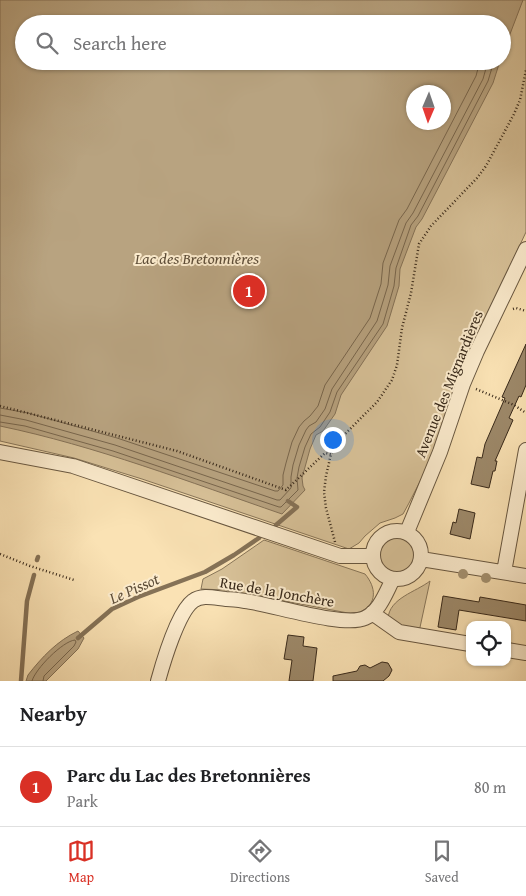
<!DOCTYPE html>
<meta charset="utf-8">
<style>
:root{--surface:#fff;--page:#f2f2f2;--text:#202124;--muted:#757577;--line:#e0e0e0;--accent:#d93025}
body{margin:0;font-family:"Gentium Book Plus",serif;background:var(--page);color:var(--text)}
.controls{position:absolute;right:15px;bottom:15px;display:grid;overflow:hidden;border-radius:10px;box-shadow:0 1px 4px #0004}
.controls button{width:45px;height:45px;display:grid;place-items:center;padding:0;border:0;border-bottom:1px solid var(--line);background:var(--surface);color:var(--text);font:25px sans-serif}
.compass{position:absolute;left:406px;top:85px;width:45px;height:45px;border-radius:50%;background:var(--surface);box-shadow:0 1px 4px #0004;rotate:182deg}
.you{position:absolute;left:332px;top:439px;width:18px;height:18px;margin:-12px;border:4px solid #fff;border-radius:50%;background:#1a73e8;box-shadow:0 0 0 8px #1a73e833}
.badge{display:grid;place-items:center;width:32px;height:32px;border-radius:50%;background:var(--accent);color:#fff;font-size:16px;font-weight:700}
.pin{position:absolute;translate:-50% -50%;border:2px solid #fff;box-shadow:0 1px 5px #0006}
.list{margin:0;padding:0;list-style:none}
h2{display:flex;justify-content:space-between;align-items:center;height:65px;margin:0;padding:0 20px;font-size:21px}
h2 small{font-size:16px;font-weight:400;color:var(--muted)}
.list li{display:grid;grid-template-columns:32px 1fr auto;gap:15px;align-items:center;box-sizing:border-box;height:80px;padding:0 20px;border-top:1px solid var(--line)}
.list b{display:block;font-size:19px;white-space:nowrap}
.list p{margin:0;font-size:16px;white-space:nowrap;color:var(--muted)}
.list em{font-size:16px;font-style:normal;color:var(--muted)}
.icon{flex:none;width:28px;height:28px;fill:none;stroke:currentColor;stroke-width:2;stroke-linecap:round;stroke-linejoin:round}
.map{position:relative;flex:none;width:526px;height:681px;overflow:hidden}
.search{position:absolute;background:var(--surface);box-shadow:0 1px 4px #0004;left:15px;right:15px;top:15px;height:55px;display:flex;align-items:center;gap:12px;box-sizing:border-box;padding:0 18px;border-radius:28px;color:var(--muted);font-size:19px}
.sheet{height:145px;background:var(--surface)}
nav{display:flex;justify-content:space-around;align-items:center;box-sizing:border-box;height:70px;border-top:1px solid var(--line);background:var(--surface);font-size:14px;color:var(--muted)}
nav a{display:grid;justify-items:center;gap:2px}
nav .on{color:var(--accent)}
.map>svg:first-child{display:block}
.green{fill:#d9c39a;stroke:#88765a;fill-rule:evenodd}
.water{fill:#b8a380;stroke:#857257;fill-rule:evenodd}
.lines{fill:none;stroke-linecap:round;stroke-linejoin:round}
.shore{stroke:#78664d;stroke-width:1}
.stream{stroke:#857257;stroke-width:4.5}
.building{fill:#9d896a;stroke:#38291a}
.minor-casing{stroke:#685740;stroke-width:16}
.path{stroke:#38291a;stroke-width:2.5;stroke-dasharray:1 2.5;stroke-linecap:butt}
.minor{stroke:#fcecce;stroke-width:14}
.tree{fill:#a59271}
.labels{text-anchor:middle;stroke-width:4;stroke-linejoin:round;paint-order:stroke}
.street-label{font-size:15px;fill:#38291a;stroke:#fcecce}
.water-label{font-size:16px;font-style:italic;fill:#5e4e39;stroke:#fcecce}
</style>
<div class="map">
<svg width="526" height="681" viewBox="0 0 526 681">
<rect width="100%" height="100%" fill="#fae2b4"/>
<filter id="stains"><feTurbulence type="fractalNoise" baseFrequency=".004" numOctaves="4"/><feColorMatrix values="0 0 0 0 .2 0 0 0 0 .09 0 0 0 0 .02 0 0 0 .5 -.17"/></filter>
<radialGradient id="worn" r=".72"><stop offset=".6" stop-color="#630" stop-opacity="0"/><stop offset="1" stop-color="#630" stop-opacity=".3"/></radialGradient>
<path class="green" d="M0,0H526V232L471,350L435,452L409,503L403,514L395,518L380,523L365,536L359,543L349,549L142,479L74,458L0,441ZM24,24H502V61H24ZM414,92H444V122H414Z
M377 555a20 20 0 1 1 40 0a20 20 0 1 1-40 0Z
M264,540L365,574C376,587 378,604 360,612C356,613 352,613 348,613L226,590L201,589L203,579L222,569Z
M430,581L419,632L397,628L388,619C389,598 416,592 430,581Z"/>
<path class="water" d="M0,0H523L502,55V24H24V61H500L493,83L422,219L416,227L400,269L399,286L387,326L341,395L335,414L323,431L316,435L310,449L302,478L303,486L305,490L282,514C189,482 96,446 0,426ZM414,92H444V122H414Z
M78,631L84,638L78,649L46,681H26L28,675C42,657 57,641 78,631Z"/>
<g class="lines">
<path class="shore" d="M0,408L28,413L117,438L275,491H278L283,485V475L286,463L292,442L299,427L304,421L310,416L318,406L325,385L370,318L381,284L383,263L399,220L407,209L476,76L480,61
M0,415L26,420L115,445L277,500H280L291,488V477L293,465L299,445L306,430L309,426L316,422L325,409L332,389L377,321L388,285L390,266L406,223L413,213L483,79L488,61
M0,422L25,426L113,451L279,507H281L298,490L297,478L299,467L305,447L311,434L320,427L330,412L337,392L383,324L394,286L396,268L411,225L418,216L488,81L494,61
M32,681C35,669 63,641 75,640L76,642L74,646L44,676L43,681"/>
<path class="stream" d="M276,525L297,507L288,501
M37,560L38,557
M78,638L112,609L138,597L205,572L234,555L259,538
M21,681L27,601L34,575"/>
</g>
<path class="building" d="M526,344V385L521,397L519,396L509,418L513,420L495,461H497L495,471H493L489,488L471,484L477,457L482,458L485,444L505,398L502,397Z
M459,509L475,513L470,539L450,534L453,522L456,523Z
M443,596L479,602L480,597L526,605V621L459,610L456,630L438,627Z
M288,635L304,637L303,646L317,648L313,681H289L292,660L284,659Z
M382,662L388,663L392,670L389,676L383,681H333V676L357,671L360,666L365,665L370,668Z"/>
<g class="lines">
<defs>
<path id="minor" d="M0,452L73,466L340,556H373
M373 555a24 24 0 1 1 48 0a24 24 0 1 1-48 0Z
M407,532L440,452L463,384L477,351L526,249
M421,559L526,576
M504,572L526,450
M372,613L399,632L470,644
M507,650L526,653
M158,681C163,663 178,612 193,601C202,594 215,598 226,599C232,599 239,600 245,601C271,604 344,628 365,618C380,611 386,592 393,579"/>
</defs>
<use href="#minor" class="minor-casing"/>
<path class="path" d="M513,309L516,308L526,311
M476,389L514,405L526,413
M0,406L177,451L286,490L325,453L331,454
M335,542L326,508L324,492L326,476L331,454L336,443L377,402L392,380L397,365L402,328L411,293L419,244L431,226L477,178L486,166L514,114L520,100L526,70
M0,554L30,566L74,580"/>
<use href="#minor" class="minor"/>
</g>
<g class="tree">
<circle cx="463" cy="574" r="5"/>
<circle cx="486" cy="578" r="5"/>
</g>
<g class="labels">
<g class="street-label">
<text transform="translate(449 384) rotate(-68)" y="5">Avenue des Mignardières</text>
<text transform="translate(277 592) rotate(10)" y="5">Rue de la Jonchère</text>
</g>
<g class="water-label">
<text x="197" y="264">Lac des Bretonnières</text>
<text transform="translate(134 588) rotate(-24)" y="6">Le Pissot</text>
</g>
</g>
<rect width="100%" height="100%" filter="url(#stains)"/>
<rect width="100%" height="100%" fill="url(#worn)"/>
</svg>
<div class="controls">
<button><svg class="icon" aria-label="locate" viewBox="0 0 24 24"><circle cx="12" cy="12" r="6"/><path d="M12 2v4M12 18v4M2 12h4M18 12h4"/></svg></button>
</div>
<svg class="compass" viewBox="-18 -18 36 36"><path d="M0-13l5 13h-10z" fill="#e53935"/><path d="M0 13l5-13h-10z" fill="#757577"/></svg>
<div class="you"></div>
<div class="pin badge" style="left:249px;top:291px">1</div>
<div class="search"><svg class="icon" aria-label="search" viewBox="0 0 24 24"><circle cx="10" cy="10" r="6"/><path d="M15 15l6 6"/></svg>Search here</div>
</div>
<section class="sheet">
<h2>Nearby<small></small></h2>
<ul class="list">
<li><span class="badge">1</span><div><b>Parc du Lac des Bretonnières</b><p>Park</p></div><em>80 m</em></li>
</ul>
</section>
<nav>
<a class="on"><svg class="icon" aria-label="map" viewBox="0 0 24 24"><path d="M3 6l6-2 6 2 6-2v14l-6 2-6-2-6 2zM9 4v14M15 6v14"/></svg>Map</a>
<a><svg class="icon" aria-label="directions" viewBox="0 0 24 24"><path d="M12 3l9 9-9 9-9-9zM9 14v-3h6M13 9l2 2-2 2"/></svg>Directions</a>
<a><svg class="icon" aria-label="saved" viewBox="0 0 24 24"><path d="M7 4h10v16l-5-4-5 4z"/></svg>Saved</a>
</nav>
